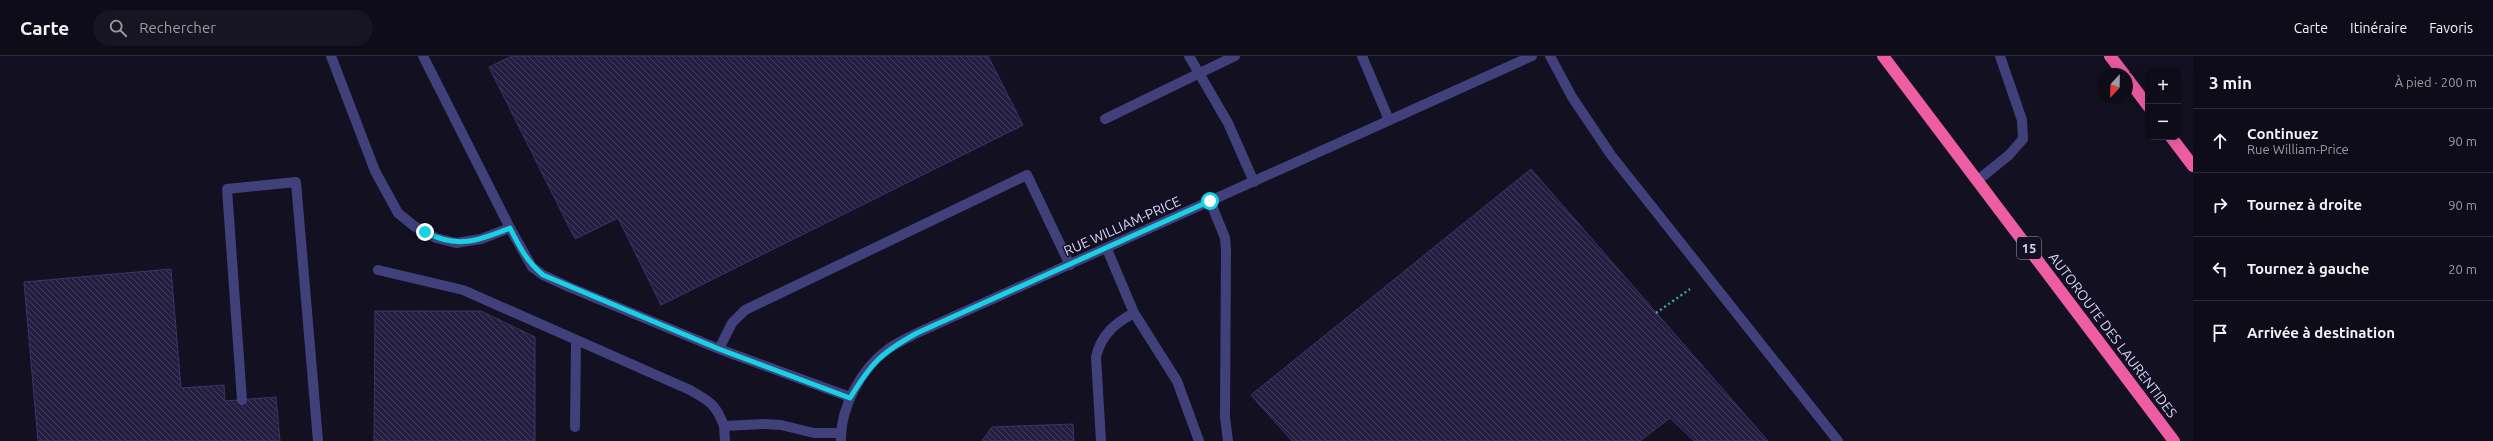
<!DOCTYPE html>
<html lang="fr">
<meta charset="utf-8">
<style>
:root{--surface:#0e0c19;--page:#171522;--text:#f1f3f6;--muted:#9b9ba2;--line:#2e2c38}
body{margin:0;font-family:Ubuntu,sans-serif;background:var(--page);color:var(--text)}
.controls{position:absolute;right:12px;top:12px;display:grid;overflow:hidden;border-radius:8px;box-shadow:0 4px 16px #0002}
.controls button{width:36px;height:36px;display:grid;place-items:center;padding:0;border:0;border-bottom:1px solid var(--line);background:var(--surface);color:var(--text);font:20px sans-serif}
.compass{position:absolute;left:2097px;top:12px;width:36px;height:36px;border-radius:50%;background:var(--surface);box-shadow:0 4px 16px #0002;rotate:202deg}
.stop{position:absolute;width:12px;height:12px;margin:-9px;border:3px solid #18d2e3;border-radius:50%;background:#fff}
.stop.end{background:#18d2e3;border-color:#fff;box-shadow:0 1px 4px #0008}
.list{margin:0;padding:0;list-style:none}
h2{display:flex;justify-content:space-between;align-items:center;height:52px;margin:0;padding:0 16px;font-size:17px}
h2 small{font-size:13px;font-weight:400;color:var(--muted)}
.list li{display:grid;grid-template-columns:26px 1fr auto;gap:12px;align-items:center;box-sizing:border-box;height:64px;padding:0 16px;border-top:1px solid var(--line)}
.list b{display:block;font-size:15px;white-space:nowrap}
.list p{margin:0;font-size:13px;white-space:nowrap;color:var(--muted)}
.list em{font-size:13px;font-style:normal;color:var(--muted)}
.icon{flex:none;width:22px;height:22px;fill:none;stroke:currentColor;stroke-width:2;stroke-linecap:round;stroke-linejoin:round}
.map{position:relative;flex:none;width:2193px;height:385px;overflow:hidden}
header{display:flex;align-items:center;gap:24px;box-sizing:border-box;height:56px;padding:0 20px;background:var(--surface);border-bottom:1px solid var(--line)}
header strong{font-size:19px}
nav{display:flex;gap:22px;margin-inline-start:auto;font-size:14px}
.search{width:280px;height:36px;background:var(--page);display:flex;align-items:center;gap:10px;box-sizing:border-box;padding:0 14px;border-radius:22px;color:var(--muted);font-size:15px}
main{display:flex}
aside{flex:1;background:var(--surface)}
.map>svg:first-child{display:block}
.building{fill:url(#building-back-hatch);stroke:#3d326a}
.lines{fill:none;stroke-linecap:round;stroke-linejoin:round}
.path{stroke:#3ba8a0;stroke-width:2.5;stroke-dasharray:2 3;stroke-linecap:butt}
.service{stroke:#41407b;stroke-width:10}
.minor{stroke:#41407b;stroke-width:10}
.motorway{stroke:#ee5ca4;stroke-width:12}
.route{stroke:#18d2e3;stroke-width:5}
.labels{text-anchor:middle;stroke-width:3;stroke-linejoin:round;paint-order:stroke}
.shield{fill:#131021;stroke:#9d99ba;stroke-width:1}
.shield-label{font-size:13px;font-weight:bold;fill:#d8d4fb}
.street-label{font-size:14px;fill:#d8d4fb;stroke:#131021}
</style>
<header>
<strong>Carte</strong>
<div class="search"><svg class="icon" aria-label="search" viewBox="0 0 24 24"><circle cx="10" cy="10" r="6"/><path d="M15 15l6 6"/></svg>Rechercher</div>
<nav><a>Carte</a><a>Itinéraire</a><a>Favoris</a></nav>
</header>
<main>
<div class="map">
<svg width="2193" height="385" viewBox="0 0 2193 385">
<defs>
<pattern id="building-back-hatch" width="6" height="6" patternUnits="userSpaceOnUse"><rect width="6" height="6" fill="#241e40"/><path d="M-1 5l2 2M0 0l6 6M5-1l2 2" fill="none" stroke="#433e5c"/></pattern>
</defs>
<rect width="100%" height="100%" fill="#131021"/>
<path class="building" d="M512,0H988L1023,69L661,249L618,162L575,183L489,11Z
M1531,113L1768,385H1694L1670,362L1640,385H1292L1251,339Z
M171,213L181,332L224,329L225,345L276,341L280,385H38L24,226Z
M375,255H481L535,281V385H374Z
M1073,368L1074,385H982L992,371Z"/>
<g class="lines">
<path class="path" d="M1656,257L1690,233"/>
<path class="service" d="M331,0L375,115L398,157L414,170L436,182L456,187L481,183L510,172
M423,0L510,172L532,211L543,219L569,231L719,293
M1189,0L1228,67L1254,126
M1362,0L1389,64
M1550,0L1572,41L1611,99L1838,385
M1105,63L1235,0
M1978,124L2009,99L2023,83L2022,64L2000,0
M1210,145L1225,182L1226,194L1225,361L1228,385
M378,214L463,234L690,334C709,345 716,348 724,370
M1134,257L1177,325L1199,385
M850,341L719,293L732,267L745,254L1027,119L1070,209
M242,344L227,133L296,126L318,385
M575,371L576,284
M725,385L724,370L764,368L781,369L814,377H840
M1101,385L1096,301C1101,279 1115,267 1134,257L1107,193"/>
<path class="minor" d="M841,385C840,352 861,313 887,294C896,287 908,282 917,277L1532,0"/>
<path class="motorway" d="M1883,0L2174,385
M2110,0L2124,18
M2127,22L2148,50
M2171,81L2193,110"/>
</g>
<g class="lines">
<path class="route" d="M425,176C457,193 478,185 510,172C519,190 527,206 543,219L719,293L850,342C872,306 881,297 917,277L1210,145"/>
</g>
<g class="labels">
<rect class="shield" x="2017" y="181" width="24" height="22" rx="3"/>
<g class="shield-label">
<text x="2029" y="197">15</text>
</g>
<g class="street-label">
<text transform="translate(1122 170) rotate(-24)" y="5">RUE WILLIAM-PRICE</text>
<text transform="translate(2113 279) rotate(53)" y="5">AUTOROUTE DES LAURENTIDES</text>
</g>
</g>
</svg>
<div class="controls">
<button>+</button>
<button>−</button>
</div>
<svg class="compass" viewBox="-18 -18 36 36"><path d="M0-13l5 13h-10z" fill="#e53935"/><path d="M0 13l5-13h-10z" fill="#9b9ba2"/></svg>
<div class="stop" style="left:1210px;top:145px"></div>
<div class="stop end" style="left:425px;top:176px"></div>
</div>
<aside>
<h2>3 min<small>À pied · 200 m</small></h2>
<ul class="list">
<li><svg class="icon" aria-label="ahead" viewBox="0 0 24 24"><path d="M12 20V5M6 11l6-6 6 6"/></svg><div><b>Continuez</b><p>Rue William-Price</p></div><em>90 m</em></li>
<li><svg class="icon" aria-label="right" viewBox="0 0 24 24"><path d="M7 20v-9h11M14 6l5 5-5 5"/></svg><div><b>Tournez à droite</b></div><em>90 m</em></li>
<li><svg class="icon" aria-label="left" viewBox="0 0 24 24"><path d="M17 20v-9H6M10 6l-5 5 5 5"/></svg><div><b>Tournez à gauche</b></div><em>20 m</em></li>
<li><svg class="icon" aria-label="arrive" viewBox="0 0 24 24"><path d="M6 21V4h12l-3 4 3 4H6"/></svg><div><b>Arrivée à destination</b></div></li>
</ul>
</aside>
</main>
